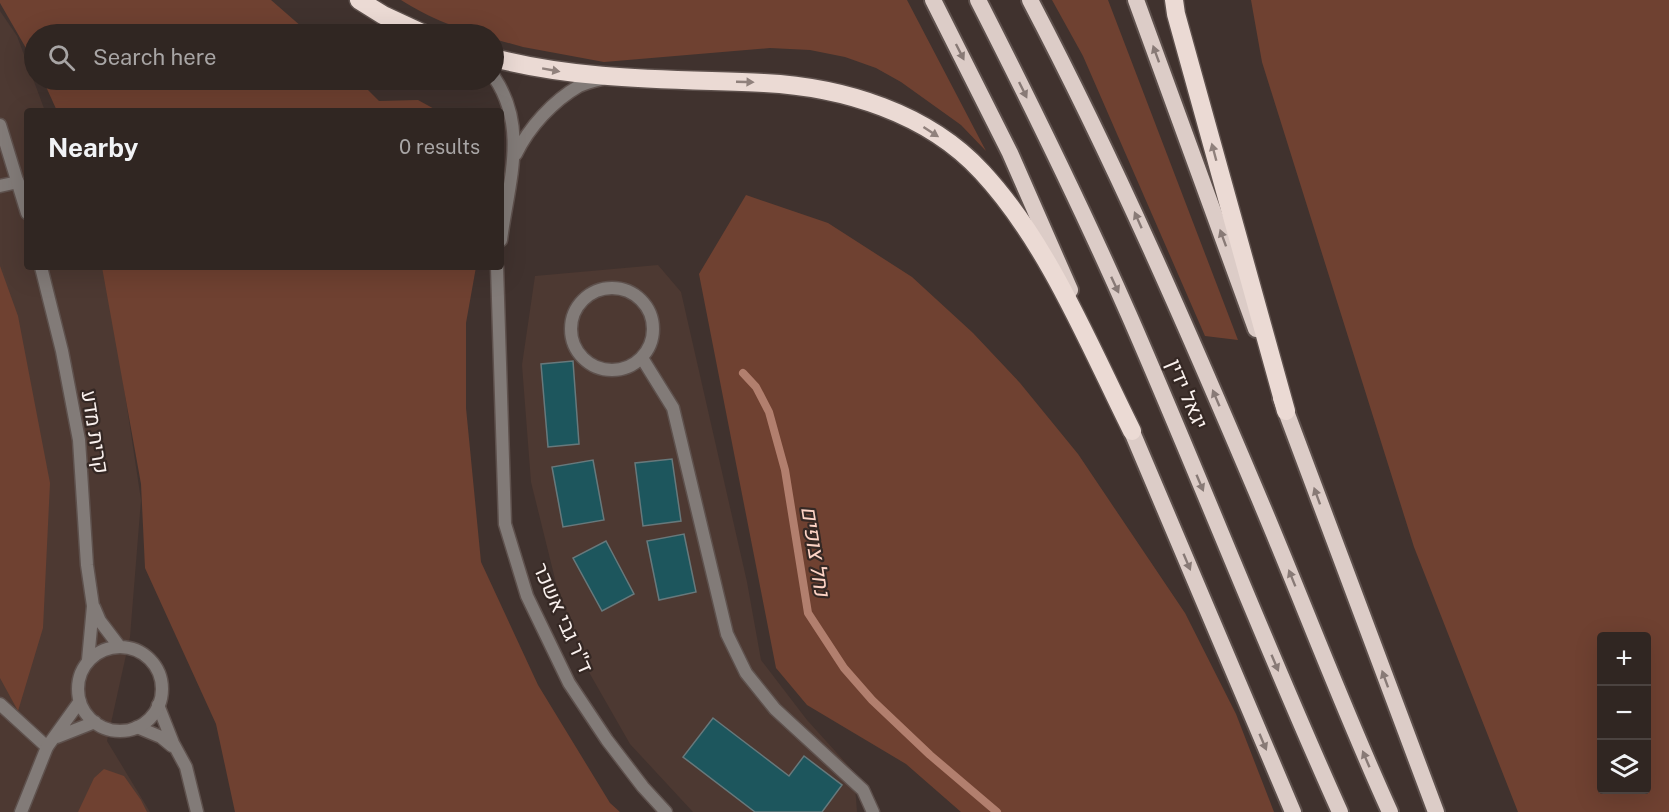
<!DOCTYPE html>
<meta charset="utf-8">
<style>
:root{--surface:#302622;--page:#3c322f;--text:#f1f3f6;--muted:#a8a5a5;--line:#4b4340}
body{margin:0;font-family:"Public Sans",Heebo,sans-serif;background:var(--page);color:var(--text)}
.controls{position:absolute;right:18px;bottom:18px;display:grid;overflow:hidden;border-radius:6px;box-shadow:0 6px 24px #0002}
.controls button{width:54px;height:54px;display:grid;place-items:center;padding:0;border:0;border-bottom:2px solid var(--line);background:var(--surface);color:var(--text);font:30px sans-serif}
.list{margin:0;padding:0;list-style:none}
h2{display:flex;justify-content:space-between;align-items:center;height:78px;margin:0;padding:0 24px;font-size:26px}
h2 small{font-size:20px;font-weight:400;color:var(--muted)}
.icon{flex:none;width:33px;height:33px;fill:none;stroke:currentColor;stroke-width:2;stroke-linecap:round;stroke-linejoin:round}
.map{position:relative;flex:none;width:1669px;height:812px;overflow:hidden}
.search{position:absolute;background:var(--surface);box-shadow:0 6px 24px #0002;left:24px;top:24px;width:480px;height:66px;display:flex;align-items:center;gap:15px;box-sizing:border-box;padding:0 21px;border-radius:33px;color:var(--muted);font-size:22px}
.panel{position:absolute;background:var(--surface);box-shadow:0 6px 24px #0002;left:24px;top:108px;width:480px;height:162px;border-radius:6px}
.map>svg:first-child{display:block}
.built{fill:#4d3932}
.green{fill:#6f4131;fill-rule:evenodd}
.lines{fill:none;stroke-linecap:round;stroke-linejoin:round}
.stream{stroke:#b27f6e;stroke-width:8}
.building{fill:#1d565d;stroke:#67797c;stroke-width:1.5}
.service-casing{stroke:#5e514d;stroke-width:15}
.minor-casing{stroke:#5e514d;stroke-width:15}
.tertiary-casing{stroke:#5e514d;stroke-width:15}
.trunk-casing{stroke:#5e514d;stroke-width:20}
.motorway-casing{stroke:#5e514d;stroke-width:21}
.service{stroke:#827b78;stroke-width:12}
.minor{stroke:#827b78;stroke-width:12}
.tertiary{stroke:#827b78;stroke-width:12}
.trunk{stroke:#dcccc7;stroke-width:16}
.motorway{stroke:#ebdad4;stroke-width:18}
.oneway{fill:#887a76}
.oneway2{fill:#90817c}
.labels{text-anchor:middle;stroke-width:4.5;stroke-linejoin:round;paint-order:stroke}
.street-label{font-size:21px;fill:#faf1ee;stroke:#352824}
.water-label{font-size:22px;font-style:italic;fill:#fdd3c5;stroke:#352824}
</style>
<div class="map">
<svg width="1669" height="812" viewBox="0 0 1669 812">
<rect width="100%" height="100%" fill="#40322e"/>
<path class="built" d="M0,11L17,36L45,111H27V267H104L107,275L141,500L130,637L107,741L150,812H0Z
M658,265L681,292L747,582L761,660L807,720L854,772L857,812H693L630,744L590,674L556,583L531,482L522,365L535,276Z"/>
<path class="green" d="M0,0H271L310,34H34V62L0,3Z
M401,0H907L986,151L961,125L901,82L876,68L845,57L810,50L770,48L604,62L523,47L494,39V34C464,34 426,16 401,0Z
M1052,0H1108L1238,340L1205,336L1083,56Z
M1251,0H1669V812H1518L1414,547L1262,62ZM1602,636H1646V790H1602Z
M43,80H358L379,101L418,100L438,111H57Z
M746,195L828,223L912,277L973,333L1020,383L1078,454L1185,613L1236,714L1274,812H961L906,764L807,705L776,668L699,274Z
M0,266L18,316L50,483L43,628L18,711L0,678Z
M102,267H476L466,323V408L481,562L538,685L610,803L620,812H235L216,724L145,568L141,484Z
M104,769L124,776L141,800L147,812H78L94,778Z"/>
<g class="lines">
<path class="stream" d="M743,373L756,387L769,412L785,470L808,613L844,668L872,700L930,755L997,812"/>
</g>
<path class="building" d="M573,361L579,444L548,447L541,364Z
M672,459L681,521L643,526L635,463Z
M593,460L604,520L563,527L552,467Z
M684,534L696,592L659,600L647,541Z
M606,541L634,594L602,611L573,558Z
M713,718L789,776L804,756L842,785L822,812H755L683,757Z"/>
<g class="lines">
<defs>
<path id="service" d="M0,186L18,182
M571 329a41 41 0 1 1 82 0a41 41 0 1 1-82 0Z
M642,358L673,408L727,634L746,673L775,709L863,790L873,812
M0,704L47,747"/>
<path id="minor" d="M494,77C529,128 508,184 501,240
M516,154C529,127 553,101 579,86C586,83 594,81 602,79
M497,267L505,524L527,596L569,683L607,740L643,787L666,812
M158,705L173,743L186,767L197,812
M137,727L161,737L172,746"/>
<path id="tertiary" d="M0,125L27,213
M41,267L62,351L79,440L87,565L93,606L88,660
M94,607L100,621L119,646
M78 689a42 42 0 1 1 84 0a42 42 0 1 1-84 0Z
M57,737L95,722
M21,812L47,747L80,701"/>
<path id="trunk" d="M933,0L1010,153L1070,290
M978,0C1031,104 1082,208 1129,315C1201,480 1266,648 1340,812
M1030,0C1115,162 1188,330 1259,498C1303,602 1343,709 1390,812
M1136,0L1256,329
M1281,398L1436,812
M1127,420L1293,812"/>
<path id="motorway" d="M359,0L383,15L424,34
M1174,0L1176,14L1286,411
M494,58C582,81 674,79 764,83C843,87 928,113 982,172C1048,243 1089,345 1132,431"/>
</defs>
<use href="#service" class="service-casing"/>
<use href="#minor" class="minor-casing"/>
<use href="#tertiary" class="tertiary-casing"/>
<use href="#trunk" class="trunk-casing"/>
<use href="#motorway" class="motorway-casing"/>
<use href="#service" class="service"/>
<use href="#minor" class="minor"/>
<use href="#tertiary" class="tertiary"/>
<use href="#trunk" class="trunk"/>
<use href="#motorway" class="motorway"/>
</g>
<defs><path id="oneway-solid" d="M-6-.8H1V-3.2L6.5 0L1 3.2V.8H-6Z" transform="scale(1.5)"/></defs>
<g class="oneway">
<use href="#oneway-solid" transform="translate(960 52) rotate(63)"/>
<use href="#oneway-solid" transform="translate(1156 54) rotate(-110)"/>
<use href="#oneway-solid" transform="translate(1023 90) rotate(64)"/>
<use href="#oneway-solid" transform="translate(1138 220) rotate(-114)"/>
<use href="#oneway-solid" transform="translate(1223 238) rotate(-110)"/>
<use href="#oneway-solid" transform="translate(1115 285) rotate(65)"/>
<use href="#oneway-solid" transform="translate(1216 398) rotate(-113)"/>
<use href="#oneway-solid" transform="translate(1200 483) rotate(67)"/>
<use href="#oneway-solid" transform="translate(1317 496) rotate(-110)"/>
<use href="#oneway-solid" transform="translate(1187 562) rotate(67)"/>
<use href="#oneway-solid" transform="translate(1292 578) rotate(-112)"/>
<use href="#oneway-solid" transform="translate(1275 663) rotate(67)"/>
<use href="#oneway-solid" transform="translate(1385 679) rotate(-110)"/>
<use href="#oneway-solid" transform="translate(1263 742) rotate(67)"/>
<use href="#oneway-solid" transform="translate(1366 759) rotate(-113)"/>
</g>
<g class="oneway2">
<use href="#oneway-solid" transform="translate(551 70) rotate(10)"/>
<use href="#oneway-solid" transform="translate(745 82) rotate(2)"/>
<use href="#oneway-solid" transform="translate(931 132) rotate(33)"/>
<use href="#oneway-solid" transform="translate(1214 152) rotate(-105)"/>
</g>
<g class="labels">
<g class="street-label">
<text transform="translate(1187 394) rotate(67)" y="7">יגאל ידין</text>
<text transform="translate(95 432) rotate(81)" y="7">קרית מדע</text>
<text transform="translate(563 618) rotate(66)" y="7">ד"ר גבי אשכר</text>
</g>
<g class="water-label">
<text transform="translate(816 551) rotate(81)" y="8">נחל צופים</text>
</g>
</g>
</svg>
<div class="controls">
<button>+</button>
<button>−</button>
<button><svg class="icon" aria-label="layers" viewBox="0 0 24 24"><path d="M12 4l9 5-9 5-9-5zM3 14l9 5 9-5"/></svg></button>
</div>
<div class="search"><svg class="icon" aria-label="search" viewBox="0 0 24 24"><circle cx="10" cy="10" r="6"/><path d="M15 15l6 6"/></svg>Search here</div>
<section class="panel">
<h2>Nearby<small>0 results</small></h2>
<ul class="list">
</ul>
</section>
</div>
